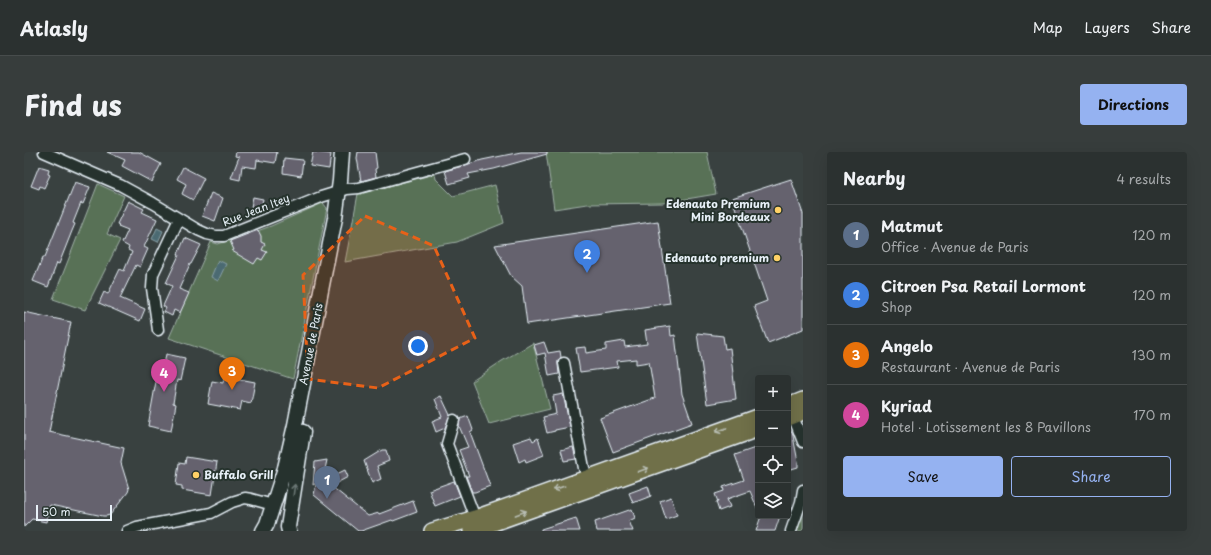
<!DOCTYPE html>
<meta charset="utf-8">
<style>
:root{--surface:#2b3130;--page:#373d3c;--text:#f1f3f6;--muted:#a6a9ab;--line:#474c4c;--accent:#95b2f1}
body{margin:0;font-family:"Playpen Sans",sans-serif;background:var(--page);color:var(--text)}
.controls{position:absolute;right:12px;bottom:12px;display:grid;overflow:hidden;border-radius:4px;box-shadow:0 4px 16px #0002}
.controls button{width:36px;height:36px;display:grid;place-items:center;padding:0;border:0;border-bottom:1px solid var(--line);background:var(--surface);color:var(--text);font:20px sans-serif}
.scale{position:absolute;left:12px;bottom:10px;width:76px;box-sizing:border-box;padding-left:4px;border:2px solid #e8f1f8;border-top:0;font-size:11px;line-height:14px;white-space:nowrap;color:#e8f1f8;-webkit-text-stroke:3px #26332d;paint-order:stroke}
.you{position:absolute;left:394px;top:194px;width:14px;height:14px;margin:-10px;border:3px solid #fff;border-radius:50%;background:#1a73e8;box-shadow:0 0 0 6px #1a73e833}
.badge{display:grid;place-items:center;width:26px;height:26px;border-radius:50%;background:var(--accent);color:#fff;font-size:13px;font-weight:700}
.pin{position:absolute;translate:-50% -33px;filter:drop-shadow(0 1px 2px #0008)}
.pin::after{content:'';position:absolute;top:21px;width:14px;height:12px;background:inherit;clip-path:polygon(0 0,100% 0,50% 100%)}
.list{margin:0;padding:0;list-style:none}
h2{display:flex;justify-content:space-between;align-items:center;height:52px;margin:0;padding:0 16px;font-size:17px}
h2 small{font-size:13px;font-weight:400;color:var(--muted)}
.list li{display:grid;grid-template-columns:26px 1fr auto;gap:12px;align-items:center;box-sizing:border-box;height:60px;padding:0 16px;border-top:1px solid var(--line)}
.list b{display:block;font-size:15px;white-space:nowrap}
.list p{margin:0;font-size:13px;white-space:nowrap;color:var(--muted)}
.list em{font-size:13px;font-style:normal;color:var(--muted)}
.actions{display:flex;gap:8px;padding:12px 16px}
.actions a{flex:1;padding:9px 0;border:1px solid var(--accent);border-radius:4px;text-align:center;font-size:14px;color:var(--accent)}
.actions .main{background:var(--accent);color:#111}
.icon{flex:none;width:22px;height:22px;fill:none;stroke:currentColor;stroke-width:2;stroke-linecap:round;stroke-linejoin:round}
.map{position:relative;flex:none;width:779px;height:379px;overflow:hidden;border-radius:4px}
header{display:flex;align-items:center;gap:24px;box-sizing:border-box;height:56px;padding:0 20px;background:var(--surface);border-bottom:1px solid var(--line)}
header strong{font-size:19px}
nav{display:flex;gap:22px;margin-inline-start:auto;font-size:14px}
.intro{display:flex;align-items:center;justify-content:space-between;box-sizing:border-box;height:96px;padding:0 24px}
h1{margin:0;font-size:28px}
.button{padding:10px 18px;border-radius:4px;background:var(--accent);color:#111;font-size:14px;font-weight:700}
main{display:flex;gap:24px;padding:0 24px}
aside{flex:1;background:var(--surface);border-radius:4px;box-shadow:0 4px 16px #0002}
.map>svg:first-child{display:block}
.green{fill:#587156;stroke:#a0b1a7}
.water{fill:#4b6b72;stroke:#8aa1a8}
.building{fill:#65626e;stroke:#e8f1f8}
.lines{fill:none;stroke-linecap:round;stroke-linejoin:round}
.minor-casing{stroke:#e8f1f8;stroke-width:13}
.secondary-casing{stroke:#e8f1f8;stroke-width:17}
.primary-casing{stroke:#e8f1f8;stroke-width:18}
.minor{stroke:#26332d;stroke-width:10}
.secondary{stroke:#26332d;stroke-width:14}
.primary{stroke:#6f704a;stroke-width:15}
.oneway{stroke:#b8bdb2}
.oneway2{stroke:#6a7674}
.marked{fill:#e86118;fill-opacity:0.2;stroke:#e86118;stroke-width:3;stroke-dasharray:8 5;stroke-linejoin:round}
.poi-dot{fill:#ffd166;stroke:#26332d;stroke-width:1.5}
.labels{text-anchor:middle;stroke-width:4;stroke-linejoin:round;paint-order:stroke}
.poi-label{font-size:11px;font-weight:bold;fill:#e8f1f8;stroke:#26332d;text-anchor:end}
.street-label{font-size:11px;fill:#e8f1f8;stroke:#26332d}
</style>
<header>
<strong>Atlasly</strong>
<nav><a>Map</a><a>Layers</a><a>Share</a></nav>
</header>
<div class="intro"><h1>Find us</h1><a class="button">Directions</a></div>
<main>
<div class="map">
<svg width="779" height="379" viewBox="0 0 779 379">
<rect width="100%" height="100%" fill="#394140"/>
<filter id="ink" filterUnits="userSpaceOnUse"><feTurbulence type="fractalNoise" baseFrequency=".025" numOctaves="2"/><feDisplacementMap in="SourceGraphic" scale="8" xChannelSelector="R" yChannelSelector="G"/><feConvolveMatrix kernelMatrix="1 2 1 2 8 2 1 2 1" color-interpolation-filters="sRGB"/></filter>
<g filter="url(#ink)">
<path class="green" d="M522,0H683L692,42L639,51L563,52L530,57Z
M411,22L412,27L429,44L471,33L480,71L433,90L321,110L334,42Z
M74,32L100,44L83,82L96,88L61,158L29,147Z
M299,51L303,56L269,227L145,186L187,90L194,92L217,85L247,74Z
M509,191L526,257L465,272L448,229L478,209Z
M779,357V379H771Z"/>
<path class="water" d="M133,76L139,79L134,90L128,87Z
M194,108L202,112L194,129L187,125Z"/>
<path class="building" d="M83,0H115L137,12L128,30L98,14L101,8Z
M212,0H253L251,11L233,8L232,16L218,14L216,28L207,26L215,5L211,4Z
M289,0L307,2L305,17L286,14Z
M334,0H351L353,16L351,17L352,25L337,29L333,6Z
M497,0H523V2L470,17L444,22L446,26L425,32L421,19L458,8Z
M260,6L279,8L277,24L259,21Z
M15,14L25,17L24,22L26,23L20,36L16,34L15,37L7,34Z
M159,15L180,26L169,48L158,42L162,32L153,27Z
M767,27L779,62V177L744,191L730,154L743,149L708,46Z
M51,30L66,35L59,52L57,51L49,71L51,72L48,79L35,112L33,111L24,135L9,129L19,105H21Z
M187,41L199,46L191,69L178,64Z
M229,45L239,47L236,61L226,60Z
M104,49L120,57L118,60L133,67L120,95L124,97L116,115L112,113L96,146L121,157L116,169L75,151L80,140L84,142L96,117L100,119L108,100L104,98L105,95L98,91L104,78L94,74L95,73L93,72Z
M634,69L646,151L503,172L498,134L487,124L471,93Z
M234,78L237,84V90L241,92L238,98L243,100L238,108L234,106L230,112L208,99L210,98L206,89Z
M161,86L177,93L167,112H166L155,137L165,141L156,161L150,158L148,164L140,160L142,156L139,154L148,134L142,131L155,103L154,102Z
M0,160L47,170L25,280L100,296L97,311L105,337L104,340L86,363L82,364H79L26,353L22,370L8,367L0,375Z
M646,174L647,184L651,183L658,242L668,271L589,300L576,266L631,246L625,210L612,212V207L593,209L594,215L556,220L552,196L561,195L562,201L582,198V192L600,189L601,195L623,192L621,178Z
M673,181L699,184L701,197L706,196L712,247L683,252Z
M520,190L524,201L536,199L537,205L534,209V212L535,222L525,224L521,201L513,203L510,193Z
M142,202L161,206L156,229L153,228L149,251L152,252L147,279L124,274L133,224H138Z
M201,222L210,223V226L231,230L227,251L218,249L216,258L184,252L188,229L199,231Z
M539,242L546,275L531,278V279L523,281L519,265L532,262L529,244Z
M417,244L426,263L421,276L412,280L408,269L418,265L411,247Z
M444,264L449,278L446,280L466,334L451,340H448L442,324H445L435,298L444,295L435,274L436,267Z
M768,279L774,310V315L764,318V280Z
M507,285L509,289L514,286L520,303L502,310L501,307L495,310L489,291Z
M549,295L552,307L540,309L537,298Z
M734,295V358L726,339L703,347L706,355L695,359L692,350H694L691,342L700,339L699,335L720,328L711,303Z
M358,298H362L365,309L353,314L357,327L348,331L340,309Z
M162,305L193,310L188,343L158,338V334L152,333L155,311L161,312Z
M303,308L299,327L289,333L291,310Z
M321,318L324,325L307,334L344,364L355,361V362L389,349L393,360L369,369L368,368L337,379H334L290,343L292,332Z
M430,329L436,344L411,354L405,338Z
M624,334L627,344L609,351L605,341Z
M647,345L653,363L642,367L636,349Z
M608,357L611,366L605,369L609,379H573L571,370Z
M737,364H756L751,379H732Z
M552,366L556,379H517V377Z"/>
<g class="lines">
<defs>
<path id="minor" d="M20,0L96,33L129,51L174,78L183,82L192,84H200L297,45L323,37L335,36L441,7
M134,178L128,136L129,122L155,67
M540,211L560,316L564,326
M769,264L779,290
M430,268L423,292L451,366
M103,379L113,375L187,361L208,350L221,346L227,347L249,353
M767,379L777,350L779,338"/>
<path id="secondary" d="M239,379L243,372L261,316L271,273L311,66L316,29L318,0
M265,379L264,375L279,280"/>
<path id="primary" d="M764,254L779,248
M764,266L779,260
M408,379L451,366L734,265
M447,379L734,277"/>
</defs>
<use href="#minor" class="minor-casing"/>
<use href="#secondary" class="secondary-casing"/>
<use href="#primary" class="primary-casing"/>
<use href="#minor" class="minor"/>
<use href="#secondary" class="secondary"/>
<use href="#primary" class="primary"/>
</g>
<defs><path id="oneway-shaft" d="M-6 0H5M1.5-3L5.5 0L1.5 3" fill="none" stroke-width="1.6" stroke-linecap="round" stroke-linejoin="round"/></defs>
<g class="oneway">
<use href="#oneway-shaft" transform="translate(697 278) rotate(160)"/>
<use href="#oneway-shaft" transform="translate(619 318) rotate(-20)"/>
<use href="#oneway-shaft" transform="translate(535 336) rotate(161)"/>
<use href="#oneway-shaft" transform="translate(497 361) rotate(-20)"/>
</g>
<use class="oneway2" href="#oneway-shaft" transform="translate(270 338) rotate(-82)"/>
</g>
<path class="marked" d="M341,64L410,94L451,186L354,236L284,227L279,123Z"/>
<g class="poi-dot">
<circle cx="754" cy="58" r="4"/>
<circle cx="753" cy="106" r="4"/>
<circle cx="172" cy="323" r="4"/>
</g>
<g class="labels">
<g class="poi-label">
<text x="746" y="56">Edenauto Premium<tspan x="746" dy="13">Mini Bordeaux</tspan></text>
<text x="745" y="110">Edenauto premium</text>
<text x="180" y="327" text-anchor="start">Buffalo Grill</text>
</g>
<g class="street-label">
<text transform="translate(232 58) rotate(-21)" y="4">Rue Jean Itey</text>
<text transform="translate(287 192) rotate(-79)" y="4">Avenue de Paris</text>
</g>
</g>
</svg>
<div class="controls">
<button>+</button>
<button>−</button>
<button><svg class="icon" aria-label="locate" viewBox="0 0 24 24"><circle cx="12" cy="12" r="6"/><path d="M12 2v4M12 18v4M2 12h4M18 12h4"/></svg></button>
<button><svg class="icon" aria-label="layers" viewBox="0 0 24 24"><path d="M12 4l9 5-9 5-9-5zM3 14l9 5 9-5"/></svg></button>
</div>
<div class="scale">50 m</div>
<div class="you"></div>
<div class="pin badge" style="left:303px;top:347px;background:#5c6f8a">1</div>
<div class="pin badge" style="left:563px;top:121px;background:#3f7fe0">2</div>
<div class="pin badge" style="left:208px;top:238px;background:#e8710a">3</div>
<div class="pin badge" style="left:140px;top:240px;background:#d1479c">4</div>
</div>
<aside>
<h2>Nearby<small>4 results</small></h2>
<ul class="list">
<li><span class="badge" style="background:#5c6f8a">1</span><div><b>Matmut</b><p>Office · Avenue de Paris</p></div><em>120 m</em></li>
<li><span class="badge" style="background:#3f7fe0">2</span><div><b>Citroen Psa Retail Lormont</b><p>Shop</p></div><em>120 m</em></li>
<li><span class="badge" style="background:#e8710a">3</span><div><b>Angelo</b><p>Restaurant · Avenue de Paris</p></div><em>130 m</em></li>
<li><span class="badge" style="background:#d1479c">4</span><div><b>Kyriad</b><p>Hotel · Lotissement les 8 Pavillons</p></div><em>170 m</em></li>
</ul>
<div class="actions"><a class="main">Save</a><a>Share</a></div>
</aside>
</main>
